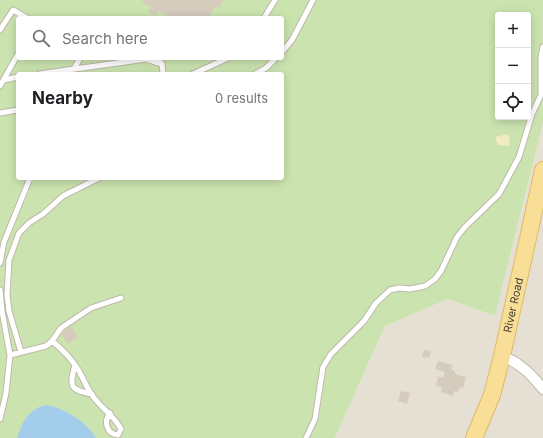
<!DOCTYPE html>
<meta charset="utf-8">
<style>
:root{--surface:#fff;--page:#f2f2f2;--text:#202124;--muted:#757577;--line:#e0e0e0}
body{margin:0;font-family:Inter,sans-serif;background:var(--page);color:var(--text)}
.controls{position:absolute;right:12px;top:12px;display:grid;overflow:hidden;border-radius:4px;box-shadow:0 2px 10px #0003}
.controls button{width:36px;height:36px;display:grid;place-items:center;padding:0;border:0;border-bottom:1px solid var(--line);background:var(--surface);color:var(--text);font:20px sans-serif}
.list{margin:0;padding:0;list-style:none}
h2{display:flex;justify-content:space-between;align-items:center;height:52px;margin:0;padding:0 16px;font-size:17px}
h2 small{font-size:13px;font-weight:400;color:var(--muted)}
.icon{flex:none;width:22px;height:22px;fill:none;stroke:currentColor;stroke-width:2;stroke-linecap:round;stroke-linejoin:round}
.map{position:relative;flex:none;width:543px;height:438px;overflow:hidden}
.search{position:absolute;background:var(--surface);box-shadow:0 2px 10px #0003;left:16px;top:16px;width:268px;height:44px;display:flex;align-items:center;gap:10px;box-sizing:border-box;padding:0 14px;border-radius:4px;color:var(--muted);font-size:15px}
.panel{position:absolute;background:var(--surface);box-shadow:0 2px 10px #0003;left:16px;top:72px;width:268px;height:108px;border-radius:4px}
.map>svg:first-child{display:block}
.residential{fill:#e5e0d3}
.green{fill:#cbe4af;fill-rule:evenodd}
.sand{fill:#f4eac2}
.water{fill:#a3cdeb}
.building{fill:#d5ccbe}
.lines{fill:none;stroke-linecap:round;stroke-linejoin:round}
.service-casing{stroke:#bfb8ab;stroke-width:7}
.minor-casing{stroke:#bfb8ab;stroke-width:12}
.primary-casing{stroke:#dcbb68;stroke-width:18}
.service{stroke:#fff;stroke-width:5}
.minor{stroke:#fff;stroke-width:10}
.primary{stroke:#f8de97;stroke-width:16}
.labels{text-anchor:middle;stroke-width:3.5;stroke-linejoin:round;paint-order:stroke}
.street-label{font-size:11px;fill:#433e35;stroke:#fff}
</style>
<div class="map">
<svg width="543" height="438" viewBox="0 0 543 438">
<rect width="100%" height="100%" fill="#f1eee5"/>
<path class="residential" d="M543,123V438H335L385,326L448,299L495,316Z"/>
<path class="green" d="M0,0H543V123L495,316L448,299L385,326L335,438H0ZM498,15H528V117H498ZM18,18H282V58H18ZM18,74H282V178H18Z"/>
<path class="sand" d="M507,134L510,139L509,146L498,145L495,137Z"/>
<path class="water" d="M47,405C64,408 88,423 96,438H17C22,422 29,408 47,405Z"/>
<path class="building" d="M143,0H223L219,8L215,6L208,18H167L168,16L158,11L156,16L148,12L151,7L142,2Z
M71,326L78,337L68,344L61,334Z
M424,350L431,351L429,358L422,357Z
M438,361L453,365L451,370L455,371V374L466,377L463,388L459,387L458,392L454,391L453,396L441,392L442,387L436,386L438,377L443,378L445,372L435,369Z
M401,391L410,393L407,404L398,401Z"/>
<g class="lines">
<defs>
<path id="service" d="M264,18L275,0
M0,30L13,10L27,18
M282,52L292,40L313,0
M157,58L162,64L163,74
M74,69L80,58
M39,74L146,59L162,64
M193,74L228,58
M255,74L266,68L276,58
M4,80L18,77
M0,86L18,54
M0,113L18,110
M0,263L4,242L30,178
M0,290L2,311L10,355L6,393L0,419
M52,341C63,350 72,359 79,371C84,380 88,391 95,399C103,409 115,417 121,429L118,435C107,434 103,422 110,413
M21,352L9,311L7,295L9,260L19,233L29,223L43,214L63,196L99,178
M10,355L46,346L52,341L61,328L91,308L121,298
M75,365C69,387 70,390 92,394
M306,438L315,419L323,367L331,354L364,321L376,303L390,290L399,288L410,289L425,286L435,279L441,271L457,237L465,227L499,194L519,157L532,114L541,95V57L543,47"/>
<path id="minor" d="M502,356C520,363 531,374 543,389"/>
<g id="primary">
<path id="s1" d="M474,438L492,395L502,356L543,170"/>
</g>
</defs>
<use href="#service" class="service-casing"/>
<use href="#minor" class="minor-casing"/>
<use href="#primary" class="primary-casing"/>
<use href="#service" class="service"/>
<use href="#minor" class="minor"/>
<use href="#primary" class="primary"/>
</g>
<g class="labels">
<g class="street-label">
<text dy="4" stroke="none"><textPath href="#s1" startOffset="139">River Road</textPath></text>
</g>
</g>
</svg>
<div class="controls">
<button>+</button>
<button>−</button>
<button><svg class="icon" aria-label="locate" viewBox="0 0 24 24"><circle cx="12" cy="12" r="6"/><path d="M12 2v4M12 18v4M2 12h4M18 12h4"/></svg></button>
</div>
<div class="search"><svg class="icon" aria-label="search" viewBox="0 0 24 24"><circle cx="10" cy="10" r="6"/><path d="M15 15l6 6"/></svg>Search here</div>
<section class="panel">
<h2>Nearby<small>0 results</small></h2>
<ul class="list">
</ul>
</section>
</div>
